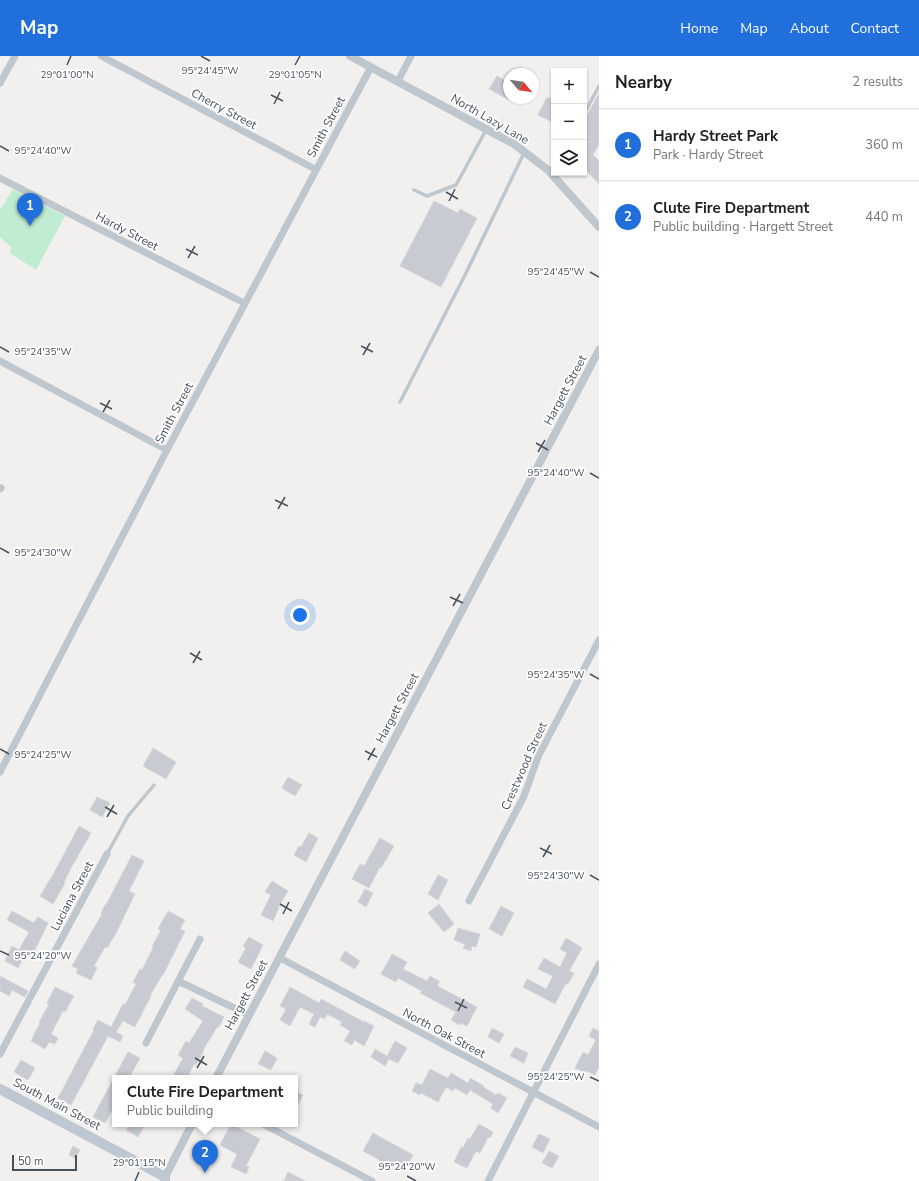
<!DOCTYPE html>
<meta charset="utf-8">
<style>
:root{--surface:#fff;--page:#f6f6f6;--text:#202124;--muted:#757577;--line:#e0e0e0;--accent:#216fda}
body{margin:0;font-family:"Nunito Sans",sans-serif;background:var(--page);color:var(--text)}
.controls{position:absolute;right:12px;top:12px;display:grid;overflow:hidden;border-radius:0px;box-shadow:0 1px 3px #0004}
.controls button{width:36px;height:36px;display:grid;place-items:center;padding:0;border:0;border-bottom:1px solid var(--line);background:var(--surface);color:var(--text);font:20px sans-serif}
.compass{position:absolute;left:503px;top:12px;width:36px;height:36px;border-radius:50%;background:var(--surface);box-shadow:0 1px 3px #0004;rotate:119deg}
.scale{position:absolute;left:12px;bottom:10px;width:65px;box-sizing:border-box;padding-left:4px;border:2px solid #48525c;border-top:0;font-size:11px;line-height:14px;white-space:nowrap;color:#48525c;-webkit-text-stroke:3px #fff;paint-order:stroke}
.you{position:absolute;left:300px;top:559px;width:14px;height:14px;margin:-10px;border:3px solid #fff;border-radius:50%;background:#1a73e8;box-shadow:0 0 0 6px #1a73e833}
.badge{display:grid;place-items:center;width:26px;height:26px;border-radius:50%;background:var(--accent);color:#fff;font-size:13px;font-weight:700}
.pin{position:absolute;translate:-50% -33px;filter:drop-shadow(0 1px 2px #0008)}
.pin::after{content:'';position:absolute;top:21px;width:14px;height:12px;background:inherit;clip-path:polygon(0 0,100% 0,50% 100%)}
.popup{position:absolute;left:112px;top:1019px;width:186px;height:52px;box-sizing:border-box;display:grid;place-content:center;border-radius:0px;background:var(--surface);filter:drop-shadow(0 1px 3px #0005);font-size:13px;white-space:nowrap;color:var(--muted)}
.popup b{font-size:15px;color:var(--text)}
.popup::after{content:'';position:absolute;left:50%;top:100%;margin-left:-8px;border:8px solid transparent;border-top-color:var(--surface)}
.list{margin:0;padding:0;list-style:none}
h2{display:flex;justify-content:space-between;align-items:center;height:52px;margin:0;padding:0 16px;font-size:17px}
h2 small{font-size:13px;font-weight:400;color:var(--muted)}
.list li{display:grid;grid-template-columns:26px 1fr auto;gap:12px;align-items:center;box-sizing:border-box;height:72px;padding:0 16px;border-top:1px solid var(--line)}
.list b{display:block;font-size:15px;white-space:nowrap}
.list p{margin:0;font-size:13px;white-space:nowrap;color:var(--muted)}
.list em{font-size:13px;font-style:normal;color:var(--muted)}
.icon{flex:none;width:22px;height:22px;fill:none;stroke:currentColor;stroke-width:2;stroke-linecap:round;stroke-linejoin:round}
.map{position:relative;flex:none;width:599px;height:1125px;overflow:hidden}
header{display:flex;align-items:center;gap:24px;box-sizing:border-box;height:56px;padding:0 20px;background:var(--accent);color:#fff}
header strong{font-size:19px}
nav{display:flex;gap:22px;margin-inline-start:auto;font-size:14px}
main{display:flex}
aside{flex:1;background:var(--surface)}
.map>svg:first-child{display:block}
.green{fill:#c0edd2}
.building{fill:#c9cbd2;stroke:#d4d6db}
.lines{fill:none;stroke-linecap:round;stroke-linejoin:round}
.service{stroke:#bec6ce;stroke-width:3.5}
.minor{stroke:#bec6ce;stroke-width:7}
.tertiary{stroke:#bec6ce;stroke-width:8}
.secondary{stroke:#bec7d2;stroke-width:10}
.ticks{fill:none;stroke:#48525c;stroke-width:1.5}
.labels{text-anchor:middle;stroke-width:3.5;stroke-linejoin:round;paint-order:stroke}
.street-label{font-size:12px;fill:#48525c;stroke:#fff}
.ticks-label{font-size:10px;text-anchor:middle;fill:#48525c;stroke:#fff;stroke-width:3.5;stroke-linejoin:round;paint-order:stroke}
</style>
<header>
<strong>Map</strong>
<nav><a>Home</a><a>Map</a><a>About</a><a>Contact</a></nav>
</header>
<main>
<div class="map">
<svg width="599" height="1125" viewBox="0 0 599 1125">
<rect width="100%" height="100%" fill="#f2efef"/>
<path class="green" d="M13,133L65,160L36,214L10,197L11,191L0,181V154Z"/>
<path class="building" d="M497,20L509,27V44L489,33Z
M599,37V88L593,99L599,105V128L584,112V65Z
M547,41L554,44V67L538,59Z
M434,145L458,157L460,153L477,162L441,231L400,210Z
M153,692L176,706L166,723L143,710Z
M288,721L302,729L295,740L282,732Z
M97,741L110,747L102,761L90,754Z
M79,770L91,777L71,812L64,826L65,827L53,848L40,840L54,817Z
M309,777L318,782L306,806L294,799L299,790L301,791Z
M380,782L394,790L381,812L380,811L369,832L352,823L360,808L364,810Z
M132,799L144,805L129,835L135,838L115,879L107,892L105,891L94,910L97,912L91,924L76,917L78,913L72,910L102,858L101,857L105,849H106Z
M438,819L448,824L438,844L428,838Z
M272,825L288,835L278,852H279L273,865L261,859L271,839L265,836Z
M365,833L373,837L366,851L358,846Z
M439,848L454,868L444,876L428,857Z
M501,850L514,857L502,880L489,873Z
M12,855L34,867L38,861L48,867L33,898L27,895L18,912L5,905L12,890L19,894L29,876L7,864Z
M168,855L185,864L180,873L185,875L163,919H162L150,940H151L135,971L123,965L116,976L123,980L120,986L108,980L71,1049L58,1042L94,974L93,973L98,964L111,971L123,948L125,949L136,928L133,926L140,913L142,914L153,892L152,891L161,874L158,873Z
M458,872L480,878L476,891L472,890L471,895L463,892L465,888L454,884Z
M249,881L263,889L251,913L238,906L246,892L243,890Z
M566,882L582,892L569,915L574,917L568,928L566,927L555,948L523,931L527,923L546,933L553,920L538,913L544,902L560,911L567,897L560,893Z
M345,895L360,905L355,913L340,904Z
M392,898L407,906L403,913L427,925L430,920L440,926L437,930L477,951L467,970L461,967L460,969L451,964L456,956L420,937L422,935L398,922L396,926L381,918Z
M0,920L28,935L25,941L12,934L9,940L0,935Z
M55,931L74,940L65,956L63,955L51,978L58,982L55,988L49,986L45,993L31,985L40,967L39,966L49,948L47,947Z
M290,931L319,947L321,943L364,966V965L374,970L364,990L354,984L352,989L344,985L350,975L340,969L342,966L327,958L325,963L320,961L315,971L309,968L314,958L300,951L290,970L280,964L286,953L280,950Z
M192,942L203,948L202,950L224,961L218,972L217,971L203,994H204L196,1009L194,1008L187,1022H172L183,1002L178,999L186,985L189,987L203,965L185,953Z
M492,972L504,978L499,987L488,981Z
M593,972L599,975V1011L595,1019L587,1015L586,1017L575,1012L583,996L588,999L596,984L589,980Z
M395,985L407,992L398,1007L389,1003L385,1010L371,1001L375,993L387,1000Z
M515,991L528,997L524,1007L510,1000Z
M265,995L277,1002L271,1014L258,1008Z
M128,996L140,1002L129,1022H115V1048L105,1067L93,1061Z
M21,1004L35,1012L28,1024L14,1016Z
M430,1013L448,1022L451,1017L468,1027L470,1022L484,1030L483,1031L496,1039L498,1037L507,1042L498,1057L491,1052L493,1048L470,1034L467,1039L455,1032L453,1035L446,1031L438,1046L421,1037L420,1039L412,1035L416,1027L422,1029Z
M295,1035L303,1039L295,1054Z
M130,1068H145L138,1081L126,1074Z
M231,1068L260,1083L246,1110L249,1111L246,1118L231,1111L237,1098L220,1089Z
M479,1068L493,1076L490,1082L488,1081L480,1097L476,1095L467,1112L454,1106L461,1091L463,1092L468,1082L470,1083Z
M373,1077L413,1099L404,1115L386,1105L385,1107L363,1095Z
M539,1078L550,1083L543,1097L532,1091Z
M73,1090L80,1094L75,1102L69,1099Z
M549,1095L559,1100L552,1112L542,1107Z
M288,1116L305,1125H284Z"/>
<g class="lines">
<path class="service" d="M584,58L599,30
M414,134L427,140L456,129L486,74
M400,346L466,217L524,97
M107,798L128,760L154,729"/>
<path class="minor" d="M101,0L315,113
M398,25L411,0
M0,27L15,0
M0,122L244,247
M0,305L167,394
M0,433L1,432
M0,716L167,394L371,11
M469,845L523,742C529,728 533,713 539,699L599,584
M280,902L599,1071
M178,925L249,959
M146,987L200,883
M0,998L107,798
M263,1068L372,1125
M488,1125L599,908"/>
<path class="tertiary" d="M350,0L514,88L548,114L599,171
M216,1022L599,294
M165,1121L192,1068"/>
<path class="secondary" d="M0,1033L165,1121V1125"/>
</g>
<path class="ticks" d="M201,0L210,5M67,9L71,0M295,9L300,0M271,39L283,45M274,48L280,36M0,90L9,95M446,136L458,143M449,145L455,133M186,193L198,199M188,202L195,190M590,216L599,221M361,290L373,296M0,291L9,296M363,299L370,287M100,347L112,353M103,356L110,344M536,387L548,394M538,396L545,384M590,417L599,422M275,444L288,450M278,453L285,441M0,492L9,497M450,541L463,547M453,550L460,538M190,597L202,604M193,607L200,595M590,618L599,623M0,693L9,698M365,695L377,701M368,704L375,692M105,751L117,758M107,761L114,749M540,792L552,798M543,801L550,789M590,819L599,824M280,848L292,855M283,858L289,846M0,895L9,899M455,946L467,952M458,955L464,943M195,1002L207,1009M197,1012L204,1000M590,1021L599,1025M407,1120L416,1125M135,1125L139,1116"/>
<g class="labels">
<g class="street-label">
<text transform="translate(224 53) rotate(28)" y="4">Cherry Street</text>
<text transform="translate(490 63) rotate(30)" y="4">North Lazy Lane</text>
<text transform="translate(326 71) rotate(-62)" y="4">Smith Street</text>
<text transform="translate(127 175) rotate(28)" y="4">Hardy Street</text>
<text transform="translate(565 334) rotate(-62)" y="4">Hargett Street</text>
<text transform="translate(174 357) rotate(-62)" y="4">Smith Street</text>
<text transform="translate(397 652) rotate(-62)" y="4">Hargett Street</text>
<text transform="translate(524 710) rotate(-66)" y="4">Crestwood Street</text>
<text transform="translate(72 840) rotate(-62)" y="4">Luciana Street</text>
<text transform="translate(246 939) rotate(-62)" y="4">Hargett Street</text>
<text transform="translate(444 977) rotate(28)" y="4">North Oak Street</text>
<text transform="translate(57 1048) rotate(28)" y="4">South Main Street</text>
</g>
</g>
<g class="ticks-label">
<text x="210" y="18">95°24'45"W</text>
<text x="67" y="22">29°01'00"N</text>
<text x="295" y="22">29°01'05"N</text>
<text x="43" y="98">95°24'40"W</text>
<text x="556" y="219">95°24'45"W</text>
<text x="43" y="299">95°24'35"W</text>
<text x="556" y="420">95°24'40"W</text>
<text x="43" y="500">95°24'30"W</text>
<text x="556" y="622">95°24'35"W</text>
<text x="43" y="702">95°24'25"W</text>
<text x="556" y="823">95°24'30"W</text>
<text x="43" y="903">95°24'20"W</text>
<text x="556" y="1024">95°24'25"W</text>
<text x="139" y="1110">29°01'15"N</text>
<text x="407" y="1114">95°24'20"W</text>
</g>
</svg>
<div class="controls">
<button>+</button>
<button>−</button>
<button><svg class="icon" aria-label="layers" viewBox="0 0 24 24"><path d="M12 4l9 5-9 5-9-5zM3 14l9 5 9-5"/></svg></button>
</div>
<svg class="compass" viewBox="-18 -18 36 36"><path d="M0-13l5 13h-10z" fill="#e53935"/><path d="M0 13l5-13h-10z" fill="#757577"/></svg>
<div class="scale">50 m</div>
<div class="you"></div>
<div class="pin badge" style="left:30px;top:170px">1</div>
<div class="pin badge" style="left:205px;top:1117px">2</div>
<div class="popup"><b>Clute Fire Department</b>Public building</div>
</div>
<aside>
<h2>Nearby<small>2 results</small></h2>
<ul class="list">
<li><span class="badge">1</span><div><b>Hardy Street Park</b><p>Park · Hardy Street</p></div><em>360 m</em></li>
<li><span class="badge">2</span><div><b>Clute Fire Department</b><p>Public building · Hargett Street</p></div><em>440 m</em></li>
</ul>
</aside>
</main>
